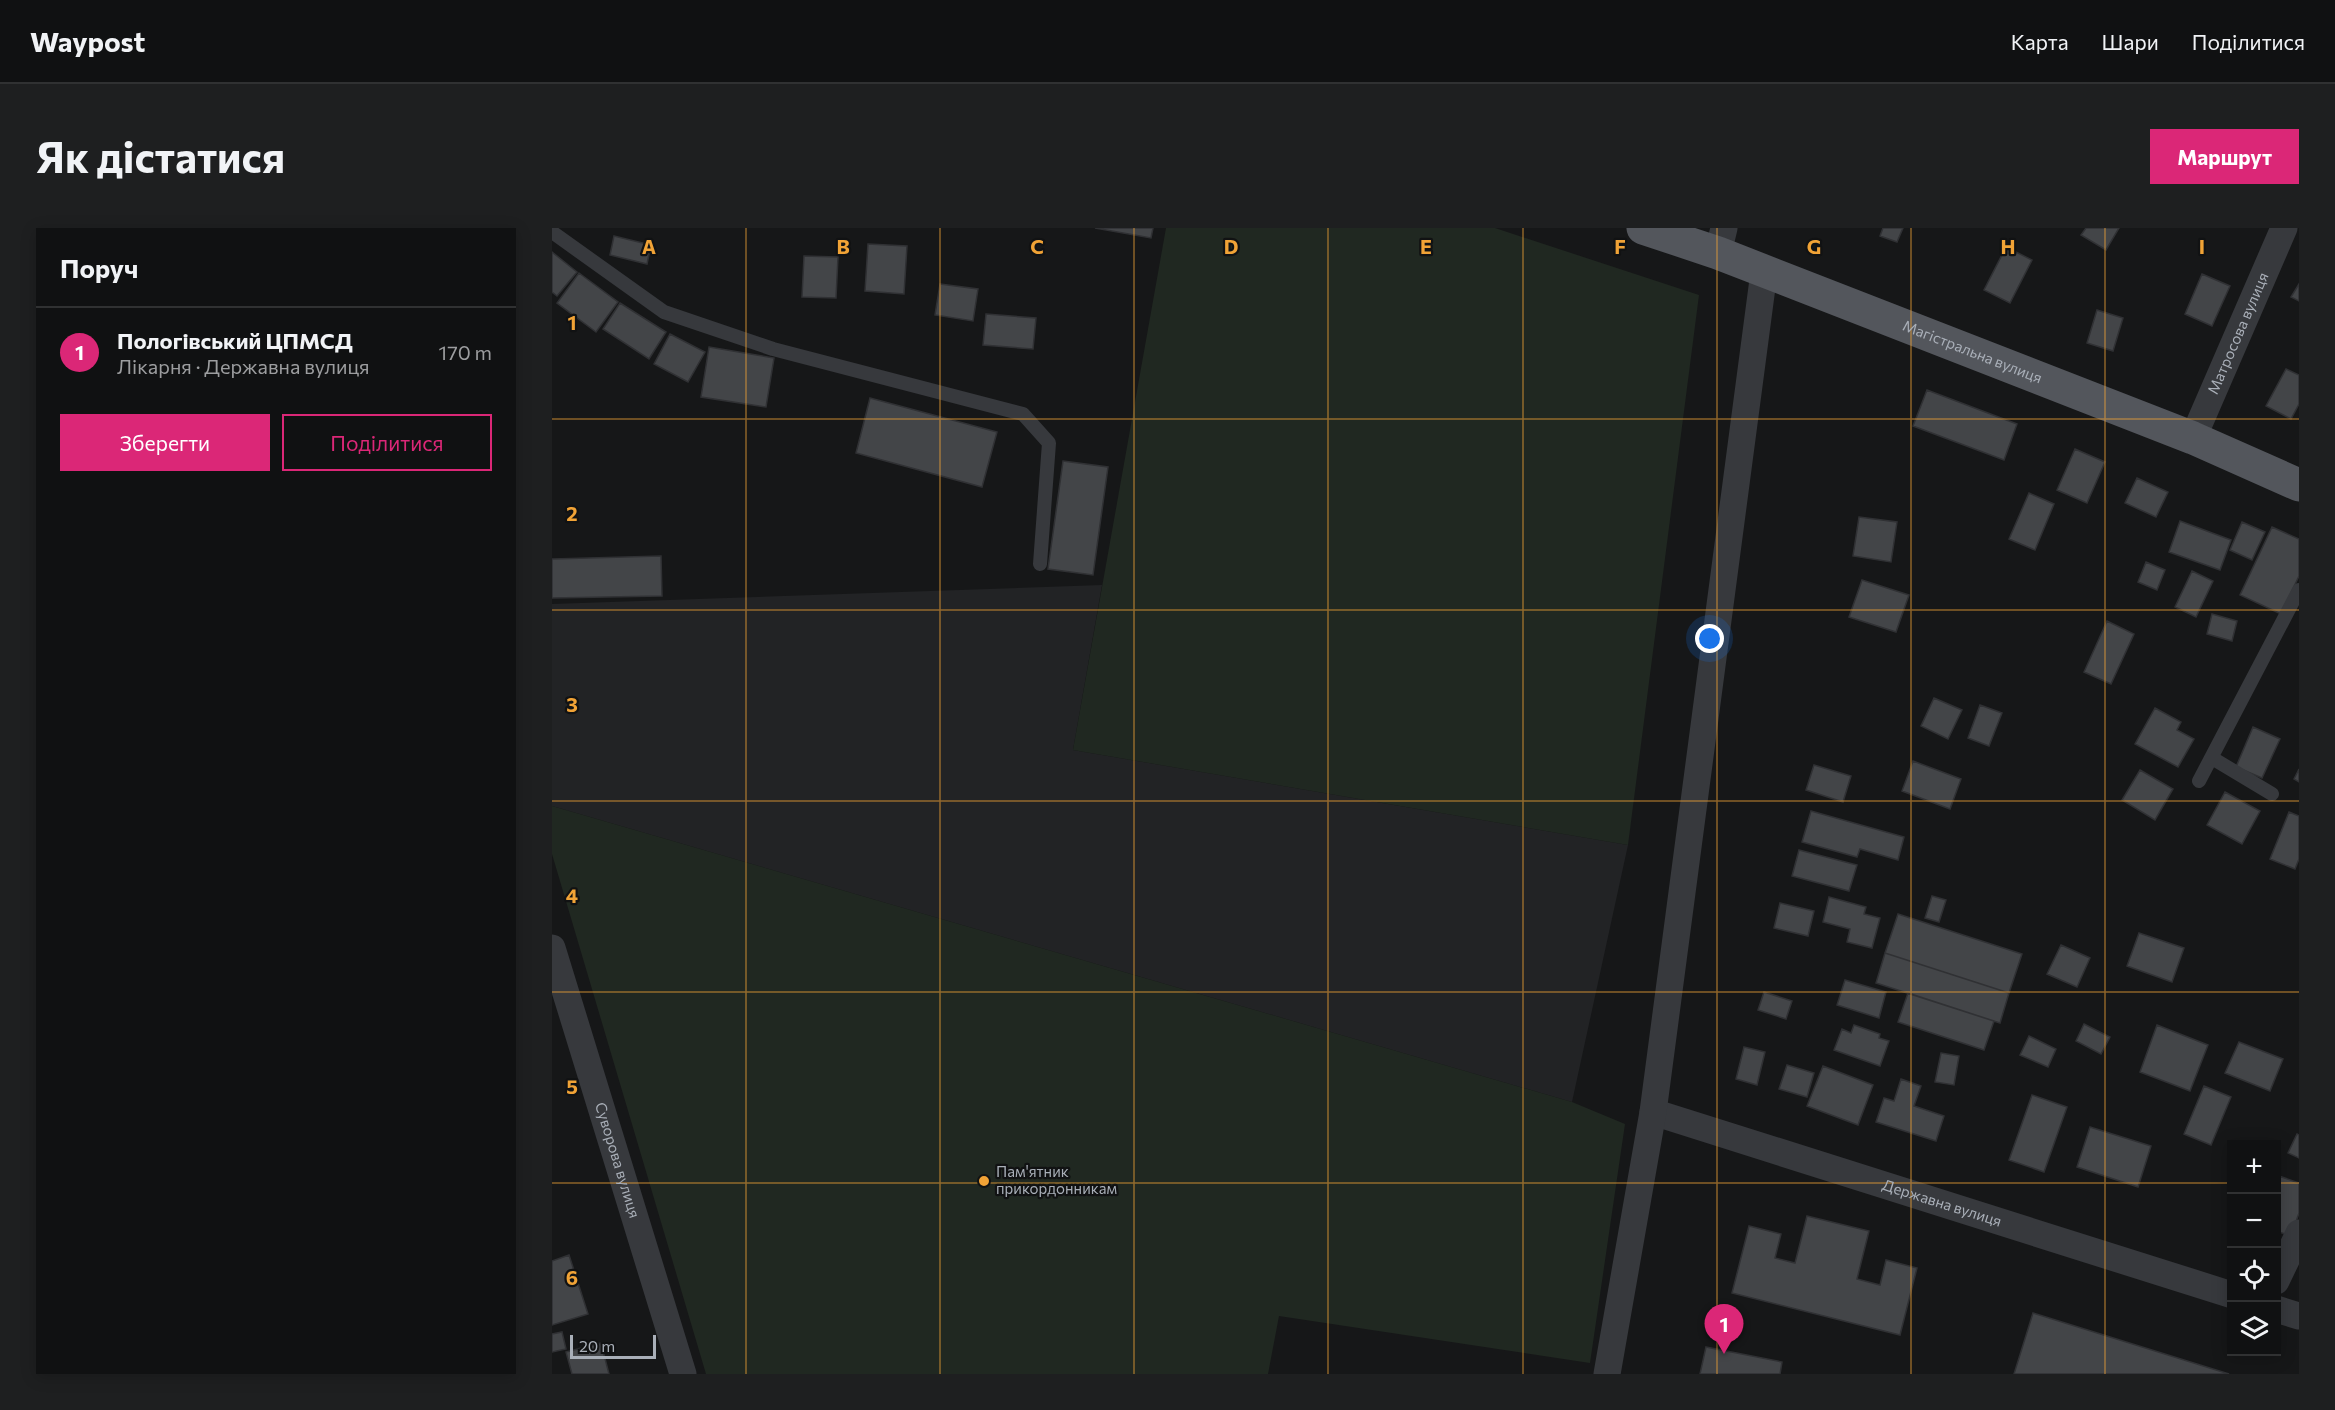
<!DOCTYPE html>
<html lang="uk">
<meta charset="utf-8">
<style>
:root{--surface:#101112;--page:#1e1f20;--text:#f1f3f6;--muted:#9c9d9f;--line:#303132;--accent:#db2777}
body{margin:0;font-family:Commissioner,sans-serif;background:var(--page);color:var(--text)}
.controls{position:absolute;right:18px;bottom:18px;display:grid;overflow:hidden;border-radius:0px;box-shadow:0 3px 15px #0003}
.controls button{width:54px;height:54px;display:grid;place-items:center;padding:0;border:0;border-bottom:2px solid var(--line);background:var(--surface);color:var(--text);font:30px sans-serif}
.scale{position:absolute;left:18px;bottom:15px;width:86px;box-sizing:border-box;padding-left:6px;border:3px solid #a9afb8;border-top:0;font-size:16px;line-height:21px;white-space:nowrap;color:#a9afb8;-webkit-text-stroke:4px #111213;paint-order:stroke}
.you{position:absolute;left:1158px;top:411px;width:21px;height:21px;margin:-15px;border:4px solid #fff;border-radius:50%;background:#1a73e8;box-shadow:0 0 0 9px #1a73e833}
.badge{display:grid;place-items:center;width:39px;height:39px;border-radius:50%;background:var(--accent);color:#fff;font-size:20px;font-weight:700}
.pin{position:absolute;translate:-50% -50px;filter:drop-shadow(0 2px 3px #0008)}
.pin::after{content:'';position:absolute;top:32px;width:21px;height:18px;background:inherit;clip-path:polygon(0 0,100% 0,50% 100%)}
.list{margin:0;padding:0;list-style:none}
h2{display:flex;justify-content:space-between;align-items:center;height:78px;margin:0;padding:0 24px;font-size:26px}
h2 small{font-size:20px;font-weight:400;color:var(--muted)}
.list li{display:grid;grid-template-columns:39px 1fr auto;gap:18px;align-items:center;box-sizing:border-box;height:90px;padding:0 24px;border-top:2px solid var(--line)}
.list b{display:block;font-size:22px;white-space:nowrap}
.list p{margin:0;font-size:20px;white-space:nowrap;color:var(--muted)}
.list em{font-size:20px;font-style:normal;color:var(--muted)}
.actions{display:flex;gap:12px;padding:18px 24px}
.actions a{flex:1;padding:14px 0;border:2px solid var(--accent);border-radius:0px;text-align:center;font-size:21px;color:var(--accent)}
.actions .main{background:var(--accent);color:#fff}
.icon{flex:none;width:33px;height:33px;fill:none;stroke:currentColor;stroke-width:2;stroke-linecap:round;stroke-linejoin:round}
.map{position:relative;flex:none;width:1747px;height:1146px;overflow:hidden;border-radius:0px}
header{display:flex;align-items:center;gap:36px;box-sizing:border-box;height:84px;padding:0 30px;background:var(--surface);border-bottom:2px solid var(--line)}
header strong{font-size:28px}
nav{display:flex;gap:33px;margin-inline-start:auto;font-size:21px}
.intro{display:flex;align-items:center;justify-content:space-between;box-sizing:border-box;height:144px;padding:0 36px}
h1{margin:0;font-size:42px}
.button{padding:15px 27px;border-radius:0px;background:var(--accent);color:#fff;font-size:21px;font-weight:700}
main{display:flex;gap:36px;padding:0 36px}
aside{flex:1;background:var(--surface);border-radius:0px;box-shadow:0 3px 15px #0003}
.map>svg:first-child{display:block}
.built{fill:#222325}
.green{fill:#202821}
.building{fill:#434548;stroke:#303134;stroke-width:1.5}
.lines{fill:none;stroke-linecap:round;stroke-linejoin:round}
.lane{stroke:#37393d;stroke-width:14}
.street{stroke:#37393d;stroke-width:27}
.primary{stroke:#53565c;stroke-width:33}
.grid{fill:none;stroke:#f1a336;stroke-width:1.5;stroke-opacity:0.55}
.poi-dot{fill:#f1a336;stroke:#111213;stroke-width:2}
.labels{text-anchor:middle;stroke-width:4.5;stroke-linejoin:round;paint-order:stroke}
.street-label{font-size:15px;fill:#a9afb8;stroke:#111213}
.poi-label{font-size:15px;fill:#a9afb8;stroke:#111213;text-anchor:start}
.grid-label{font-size:20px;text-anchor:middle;font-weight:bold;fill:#f1a336;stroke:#111213;stroke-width:4.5;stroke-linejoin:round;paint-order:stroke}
</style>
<header>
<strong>Waypost</strong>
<nav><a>Карта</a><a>Шари</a><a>Поділитися</a></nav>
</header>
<div class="intro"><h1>Як дістатися</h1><a class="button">Маршрут</a></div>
<main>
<aside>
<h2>Поруч<small></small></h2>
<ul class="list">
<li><span class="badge">1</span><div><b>Пологівський ЦПМСД</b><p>Лікарня · Державна вулиця</p></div><em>170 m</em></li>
</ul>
<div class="actions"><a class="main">Зберегти</a><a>Поділитися</a></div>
</aside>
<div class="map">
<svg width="1747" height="1146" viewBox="0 0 1747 1146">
<rect width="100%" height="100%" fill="#161718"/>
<path class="built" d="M550,357L521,522L1076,617L1020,874L0,578V376Z"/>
<path class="green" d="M614,0H943L1147,67L1076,617L521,522Z
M0,578L1020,874L1073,896L1038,1135L727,1088L716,1146H154L0,626Z"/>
<path class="building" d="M543,0H601L599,10Z
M1331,0H1351L1345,14L1328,8Z
M1534,0H1567L1554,22L1529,7Z
M62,8L99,17L95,36L58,27Z
M316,16L355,18L352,66L313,63Z
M1454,19L1480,32L1458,75L1432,62Z
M0,24L25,44L5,68L0,64Z
M252,28L286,29L284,70L250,69Z
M27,45L66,74L44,104L5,75Z
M1650,46L1678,58L1660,98L1633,86Z
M388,56L426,61L421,93L383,87Z
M1747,56V73L1739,69Z
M68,75L114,104L97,131L51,101Z
M1545,82L1571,90L1561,123L1535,115Z
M434,86L484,90L481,121L431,117Z
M118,106L153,124L136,154L102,136Z
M157,119L222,130L214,179L149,169Z
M1734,141L1747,147V176L1739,191L1714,178Z
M1375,162L1465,196L1452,232L1361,198Z
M318,170L445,204L430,259L304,225Z
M1523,221L1553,234L1535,275L1505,262Z
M511,233L556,239L541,347L496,341Z
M1585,250L1616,264L1604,289L1573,275Z
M1477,265L1502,276L1483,322L1457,311Z
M1307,289L1345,294L1339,334L1301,328Z
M1628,293L1679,312L1668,342L1617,324Z
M1690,294L1713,304L1700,332L1678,322Z
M1720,299L1747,311V348L1729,386L1688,367Z
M109,328L110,368L0,370V331Z
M1594,334L1613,342L1605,362L1586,354Z
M1640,343L1661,353L1644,389L1623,379Z
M1310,352L1357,367L1344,404L1297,389Z
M1660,386L1685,393L1680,413L1655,406Z
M1555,393L1582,406L1559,456L1532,444Z
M1382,470L1410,482L1396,511L1369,498Z
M1428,477L1450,485L1437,518L1416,510Z
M1603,480L1629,494L1625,502L1642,511L1626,539L1583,516Z
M1701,499L1728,511L1710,550L1684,539Z
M1361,533L1409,551L1398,581L1350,563Z
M1262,537L1299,548L1291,574L1254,562Z
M1747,541V554L1742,551Z
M1588,542L1621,561L1603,592L1570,572Z
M1673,564L1708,583L1690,616L1655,597Z
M1259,583L1352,609L1346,632L1308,621L1305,629L1250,614Z
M1737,584L1747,588V631L1743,641L1718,631Z
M1247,622L1305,637L1297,663L1240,648Z
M1380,668L1394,672L1387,694L1373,690Z
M1277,669L1314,679L1312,686L1328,690L1320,720L1295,714L1298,701L1271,694Z
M1228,675L1262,683L1256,708L1222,700Z
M1346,686L1470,726L1457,765L1333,725Z
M1587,705L1632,720L1620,754L1575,738Z
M1509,717L1538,730L1525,759L1495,746Z
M1333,725L1457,765L1448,795L1324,755Z
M1293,752L1334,764L1327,790L1285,777Z
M1212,764L1240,773L1234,791L1206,782Z
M1356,765L1442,793L1432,822L1346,794Z
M1532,796L1558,809L1549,826L1524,813Z
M1302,797L1328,806L1327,810L1337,813L1328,838L1282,822L1290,801L1299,805Z
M1605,797L1656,817L1638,863L1588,844Z
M1477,808L1504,821L1496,839L1468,827Z
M1687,814L1731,831L1718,863L1673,845Z
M1192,819L1213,824L1205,857L1184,851Z
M1389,825L1407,828L1402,857L1383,854Z
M1235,837L1262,845L1255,869L1227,861Z
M1271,838L1321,857L1306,897L1255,878Z
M1349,851L1369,858L1362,878L1392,888L1384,913L1324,894L1332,870L1342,873Z
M1652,858L1679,869L1659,917L1632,906Z
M1480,867L1515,879L1492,944L1457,932Z
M1538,899L1599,918L1586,959L1525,939Z
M1745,906L1747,907V930L1736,925Z
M1727,948L1747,955V985L1739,1008L1724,1003Z
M1255,988L1317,1003L1305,1051L1328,1057L1334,1032L1365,1040L1348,1107L1180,1065L1197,998L1229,1006L1223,1030L1243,1035Z
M17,1027L36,1086L0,1097V1033Z
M1481,1085L1677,1146H1462Z
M10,1104L14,1121L0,1124V1106Z
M49,1115L57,1146H20L14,1124Z
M1154,1119L1230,1134L1228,1146H1148Z"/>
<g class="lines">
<path class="lane" d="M0,4L112,84L221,121L471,186L497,215L488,336
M1660,530L1720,566
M1647,553L1747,362"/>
<g class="street">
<path d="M1166,25L1172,0"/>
<path id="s1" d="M1641,210L1732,0"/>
<path id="s2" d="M0,720L131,1146"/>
<path id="s3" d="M1101,884L1680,1067"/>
<path d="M1724,1053L1747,1005"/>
<path d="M1724,1081L1747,1088"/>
<path d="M1055,1146L1101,884L1212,44"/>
</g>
<path class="primary" id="s4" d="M1091,0L1166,25L1641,210L1747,257"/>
</g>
<path class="grid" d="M194,0V1146M388,0V1146M582,0V1146M776,0V1146M971,0V1146M1165,0V1146M1359,0V1146M1553,0V1146M0,191H1747M0,382H1747M0,573H1747M0,764H1747M0,955H1680M1724,955H1747"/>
<circle class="poi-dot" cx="432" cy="953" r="6"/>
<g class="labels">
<g class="street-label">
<text dy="5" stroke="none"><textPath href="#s1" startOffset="114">Матросова вулиця</textPath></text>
<text dy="5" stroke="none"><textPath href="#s4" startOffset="352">Магістральна вулиця</textPath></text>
<text dy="5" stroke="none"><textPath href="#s2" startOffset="222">Суворова вулиця</textPath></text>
<text dy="5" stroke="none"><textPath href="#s3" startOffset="303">Державна вулиця</textPath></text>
</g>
<g class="poi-label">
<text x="444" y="949">Пам'ятник<tspan x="444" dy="17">прикордонникам</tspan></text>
</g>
</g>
<g class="grid-label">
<text x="97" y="26">A</text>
<text x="291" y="26">B</text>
<text x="485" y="26">C</text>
<text x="679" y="26">D</text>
<text x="874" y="26">E</text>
<text x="1068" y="26">F</text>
<text x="1262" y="26">G</text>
<text x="1456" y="26">H</text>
<text x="1650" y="26">I</text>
<text x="20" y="102">1</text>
<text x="20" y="293">2</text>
<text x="20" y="484">3</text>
<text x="20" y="675">4</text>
<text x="20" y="866">5</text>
<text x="20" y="1057">6</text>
</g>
</svg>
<div class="controls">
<button>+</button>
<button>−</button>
<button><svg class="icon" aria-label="locate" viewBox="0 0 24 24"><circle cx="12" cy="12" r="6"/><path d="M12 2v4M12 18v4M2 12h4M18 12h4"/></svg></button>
<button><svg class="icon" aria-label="layers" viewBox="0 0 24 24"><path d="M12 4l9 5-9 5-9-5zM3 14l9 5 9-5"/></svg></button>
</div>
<div class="scale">20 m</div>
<div class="you"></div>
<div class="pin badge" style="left:1172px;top:1126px">1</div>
</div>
</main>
